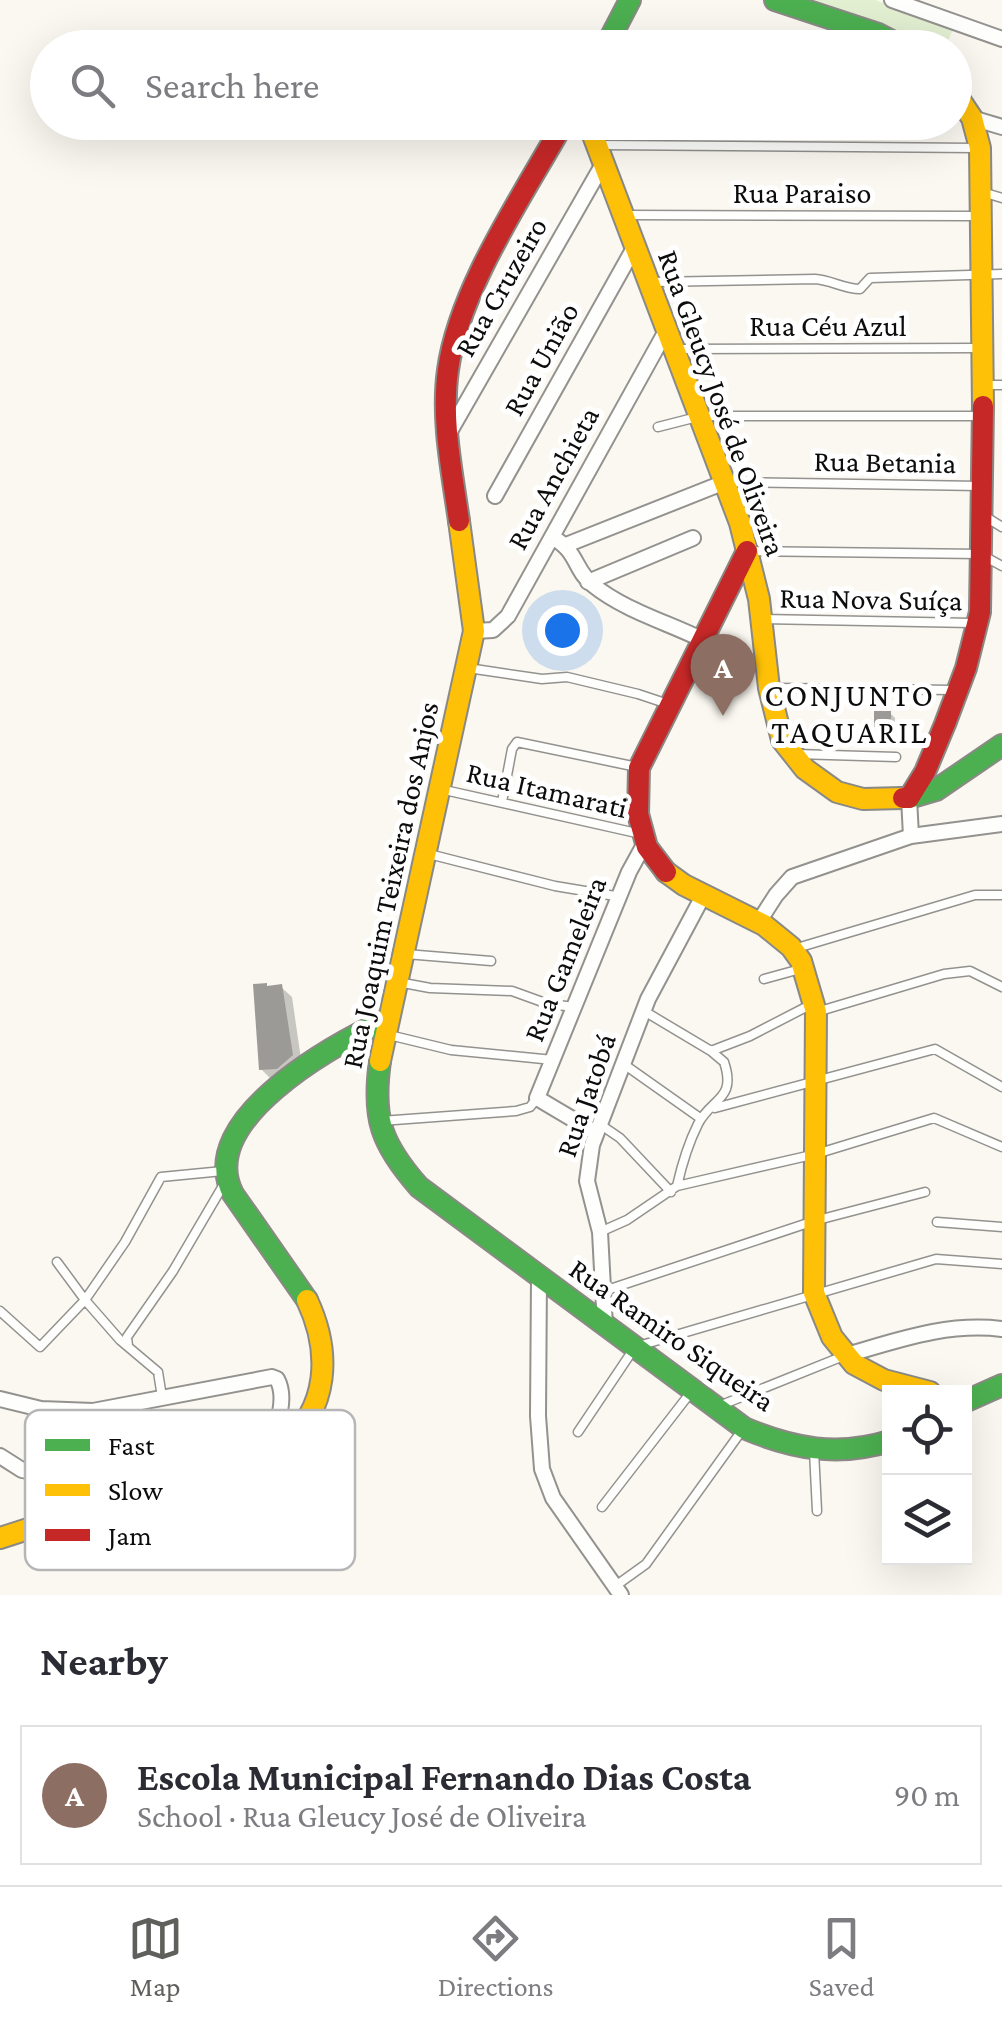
<!DOCTYPE html>
<meta charset="utf-8">
<style>
:root{--surface:#fff;--page:#f2f2f3;--text:#2b2b33;--muted:#7c7c81;--line:#e1e1e2;--accent:#5f5f5c}
body{margin:0;font-family:"Crimson Pro",serif;background:var(--page);color:var(--text)}
.controls{position:absolute;right:30px;bottom:30px;display:grid;overflow:hidden;border-radius:0px;box-shadow:0 10px 40px #0002}
.controls button{width:90px;height:90px;display:grid;place-items:center;padding:0;border:0;border-bottom:2px solid var(--line);background:var(--surface);color:var(--text);font:50px sans-serif}
.you{position:absolute;left:562px;top:630px;width:35px;height:35px;margin:-25px;border:8px solid #fff;border-radius:50%;background:#1a73e8;box-shadow:0 0 0 15px #1a73e833}
.badge{display:grid;place-items:center;width:65px;height:65px;border-radius:50%;background:var(--accent);color:#fff;font-size:32px;font-weight:700}
.pin{position:absolute;translate:-50% -82px;filter:drop-shadow(0 2px 5px #0008)}
.pin::after{content:'';position:absolute;top:52px;width:35px;height:30px;background:inherit;clip-path:polygon(0 0,100% 0,50% 100%)}
.list{margin:0;padding:0;list-style:none}
h2{display:flex;justify-content:space-between;align-items:center;height:130px;margin:0;padding:0 40px;font-size:42px}
h2 small{font-size:32px;font-weight:400;color:var(--muted)}
.list li{display:grid;grid-template-columns:65px 1fr auto;gap:30px;align-items:center;box-sizing:border-box;height:140px;margin:0 20px 20px;padding:0 20px;border:2px solid var(--line);border-radius:0px}
.list b{display:block;font-size:38px;white-space:nowrap}
.list p{margin:0;font-size:32px;white-space:nowrap;color:var(--muted)}
.list em{font-size:32px;font-style:normal;color:var(--muted)}
.icon{flex:none;width:55px;height:55px;fill:none;stroke:currentColor;stroke-width:2;stroke-linecap:round;stroke-linejoin:round}
.map{position:relative;flex:none;width:1002px;height:1595px;overflow:hidden}
.search{position:absolute;background:var(--surface);box-shadow:0 10px 40px #0002;left:30px;right:30px;top:30px;height:110px;display:flex;align-items:center;gap:25px;box-sizing:border-box;padding:0 35px;border-radius:55px;color:var(--muted);font-size:38px}
.sheet{height:290px;background:var(--surface)}
nav{display:flex;justify-content:space-around;align-items:center;box-sizing:border-box;height:140px;border-top:2px solid var(--line);background:var(--surface);font-size:28px;color:var(--muted)}
nav a{display:grid;justify-items:center;gap:5px}
nav .on{color:var(--accent)}
.map>svg:first-child{display:block}
.green{fill:#e2efd1}
.shadow{fill:#0003}
.building{fill:#9c9a96}
.lines{fill:none;stroke-linecap:round;stroke-linejoin:round}
.lane-casing{stroke:#93928f;stroke-width:11}
.street-casing{stroke:#93928f;stroke-width:18}
.fast-casing{stroke:#8a8985;stroke-width:24}
.slow-casing{stroke:#8a8985;stroke-width:24}
.jam-casing{stroke:#8a8985;stroke-width:24}
.lane{stroke:#fefefd;stroke-width:8}
.street{stroke:#fefefd;stroke-width:14}
.fast{stroke:#4caf50;stroke-width:20}
.slow{stroke:#ffc107;stroke-width:20}
.jam{stroke:#c62828;stroke-width:20}
.labels{text-anchor:middle;stroke-width:10;stroke-linejoin:round;paint-order:stroke}
.street-label{font-size:30px;fill:#0c0c0c;stroke:#fff}
.neighbourhood-label{font-size:32px;letter-spacing:2.5px;fill:#0c0c0c;stroke:#fff}
.key{fill:#fff;stroke:#b6b6b6;stroke-width:2.5}
.key-label{font-size:28px;fill:#0c0c0c}
</style>
<div class="map">
<svg width="1002" height="1595" viewBox="0 0 1002 1595">
<rect width="100%" height="100%" fill="#faf8f0"/>
<path class="green" d="M806,0H875L954,27L945,47H935Z"/>
<path class="shadow" d="M890,713L895,718L894,731L881,730L876,726Z
M281,987L292,997L302,1066L272,1080L261,1069Z"/>
<path class="building" d="M874,711H891V727H874Z
M267,983V986L282,984L293,1055L277,1069L259,1070L253,984Z"/>
<g class="lines">
<defs>
<path id="lane" d="M600,145L976,148
M982,192L1002,198
M626,215L977,216
M653,282L815,279C831,280 844,289 860,289L870,278L1002,274
M678,349L979,348
M983,385H1002
M658,427L701,416H983
M729,482L980,486
M986,517L1002,527
M750,551L980,554L1002,566
M762,619L972,623
M468,668L542,679L567,677L638,694L668,704
M774,688L955,690
M796,754L896,757
M440,789L641,834
M502,802L512,749L517,742L637,767
M425,853L555,886L621,897
M797,948L975,895H1002
M406,954L491,961
M764,979L804,968
M398,982L430,988L512,991L548,1004L575,1007
M644,1011L711,1051
M820,1011L944,974L970,971L1002,987
M385,1034L451,1050L553,1060
M625,1065L700,1118
M715,1108L935,1049L1002,1087
M381,1121L516,1111L530,1107L537,1098
M601,1125L620,1138L671,1192
M677,1186L816,1154L934,1118L1002,1147
M937,1222L1002,1227
M600,1232L627,1220L677,1186C682,1164 688,1144 698,1124C711,1098 737,1100 724,1062L711,1051L750,1036L810,1005
M604,1291L814,1221L925,1192
M0,1311L40,1347L85,1300L57,1262
M128,1346L127,1337L173,1271L224,1184
M162,1397L158,1372L120,1340L85,1300L125,1242L161,1177L223,1171
M719,1406L841,1357
M578,1432L635,1347L936,1259L1002,1264
M814,1451L817,1511
M602,1507L691,1392
M614,1587L646,1564L743,1429"/>
<path id="street" d="M892,0L1002,39
M972,118L1002,127
M449,433L603,164
M495,496L634,248
M552,537C578,551 574,570 593,585C624,610 666,622 701,639
M566,545L725,482
M588,582L693,538
M474,631L493,630L508,616L666,331
M909,798L911,836
M758,923L776,895L792,877L911,836L1002,824
M596,1133L537,1098L629,872L646,841
M539,1277L538,1416L542,1469L553,1498L621,1595
M605,1326L600,1232L587,1181L592,1145L648,999L703,896
M843,1356C896,1341 946,1322 1002,1329
M0,1399L41,1409L93,1411L272,1377L277,1379C289,1401 274,1435 263,1456
M0,1456L22,1470L55,1476L69,1500L72,1514"/>
<path id="fast" d="M775,0L878,34L905,48
M605,48L630,0
M909,798L936,790L1002,745
M380,1061C372,1118 381,1144 419,1187L744,1428C793,1449 838,1457 890,1441
M307,1300L233,1194C194,1120 335,1044 388,1019
M964,1402L1002,1385"/>
<path id="slow" d="M954,91L972,118L980,148L983,406
M588,122L740,523L759,599L769,688L782,740L805,769L837,792L863,799L903,798
M666,872L684,885L764,925L791,947L801,961L816,1012L814,1293L832,1337L854,1364L884,1380L930,1392
M380,1061L474,631L459,521
M0,1538L282,1447C330,1409 331,1351 307,1300"/>
<path id="jam" d="M459,521C452,472 441,419 448,370C459,288 524,194 564,122
M903,798H909L925,772L945,724L966,668L980,612L983,406
M666,872L647,847L638,814L639,768L747,551"/>
</defs>
<use href="#lane" class="lane-casing"/>
<use href="#street" class="street-casing"/>
<use href="#fast" class="fast-casing"/>
<use href="#slow" class="slow-casing"/>
<use href="#jam" class="jam-casing"/>
<use href="#lane" class="lane"/>
<use href="#street" class="street"/>
<use href="#fast" class="fast"/>
<use href="#slow" class="slow"/>
<use href="#jam" class="jam"/>
</g>
<g class="labels">
<g class="street-label">
<text x="802" y="203">Rua Paraiso</text>
<text transform="translate(501 287) rotate(-60)" y="10">Rua Cruzeiro</text>
<text x="828" y="336">Rua Céu Azul</text>
<text transform="translate(541 359) rotate(-61)" y="10">Rua União</text>
<text transform="translate(722 403) rotate(70)" y="10">Rua Gleucy José de Oliveira</text>
<text transform="translate(885 462) rotate(1)" y="10">Rua Betania</text>
<text transform="translate(553 478) rotate(-61)" y="10">Rua Anchieta</text>
<text transform="translate(871 599) rotate(1)" y="10">Rua Nova Suíça</text>
<text transform="translate(547 790) rotate(13)" y="10">Rua Itamarati</text>
<text transform="translate(390 885) rotate(-78)" y="10">Rua Joaquim Teixeira dos Anjos</text>
<text transform="translate(565 959) rotate(-68)" y="10">Rua Gameleira</text>
<text transform="translate(586 1095) rotate(-71)" y="10">Rua Jatobá</text>
<text transform="translate(672 1335) rotate(35)" y="10">Rua Ramiro Siqueira</text>
</g>
<g class="neighbourhood-label">
<text x="850" y="706">CONJUNTO<tspan x="850" dy="37">TAQUARIL</tspan></text>
</g>
</g>
<rect x="25" y="1410" width="330" height="160" rx="15" class="key"/>
<rect x="45" y="1439" width="45" height="12" fill="#4caf50"/>
<rect x="45" y="1484" width="45" height="12" fill="#ffc107"/>
<rect x="45" y="1529" width="45" height="12" fill="#c62828"/>
<g class="key-label">
<text x="108" y="1455">Fast</text>
<text x="108" y="1500">Slow</text>
<text x="108" y="1545">Jam</text>
</g>
</svg>
<div class="controls">
<button><svg class="icon" aria-label="locate" viewBox="0 0 24 24"><circle cx="12" cy="12" r="6"/><path d="M12 2v4M12 18v4M2 12h4M18 12h4"/></svg></button>
<button><svg class="icon" aria-label="layers" viewBox="0 0 24 24"><path d="M12 4l9 5-9 5-9-5zM3 14l9 5 9-5"/></svg></button>
</div>
<div class="you"></div>
<div class="pin badge" style="left:723px;top:716px;background:#8d6e63">A</div>
<div class="search"><svg class="icon" aria-label="search" viewBox="0 0 24 24"><circle cx="10" cy="10" r="6"/><path d="M15 15l6 6"/></svg>Search here</div>
</div>
<section class="sheet">
<h2>Nearby<small></small></h2>
<ul class="list">
<li><span class="badge" style="background:#8d6e63">A</span><div><b>Escola Municipal Fernando Dias Costa</b><p>School · Rua Gleucy José de Oliveira</p></div><em>90 m</em></li>
</ul>
</section>
<nav>
<a class="on"><svg class="icon" aria-label="map" viewBox="0 0 24 24"><path d="M3 6l6-2 6 2 6-2v14l-6 2-6-2-6 2zM9 4v14M15 6v14"/></svg>Map</a>
<a><svg class="icon" aria-label="directions" viewBox="0 0 24 24"><path d="M12 3l9 9-9 9-9-9zM9 14v-3h6M13 9l2 2-2 2"/></svg>Directions</a>
<a><svg class="icon" aria-label="saved" viewBox="0 0 24 24"><path d="M7 4h10v16l-5-4-5 4z"/></svg>Saved</a>
</nav>
